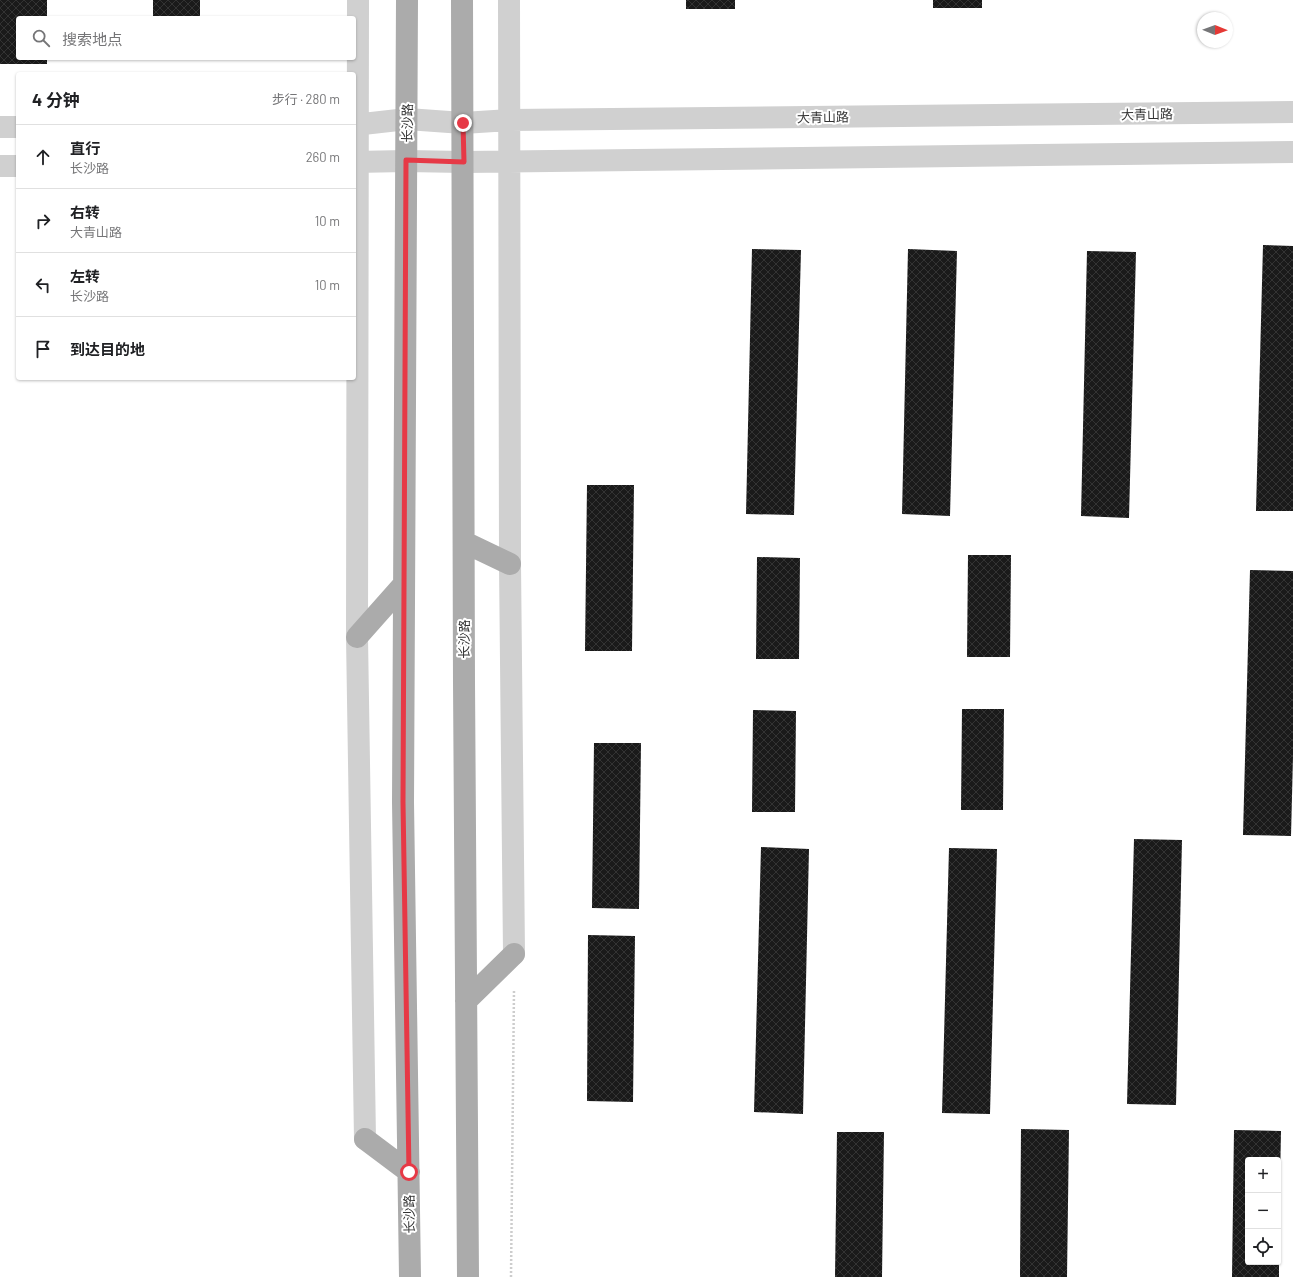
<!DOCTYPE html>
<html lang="zh">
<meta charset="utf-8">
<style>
:root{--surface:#fff;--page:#f6f6f6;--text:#202124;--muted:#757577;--line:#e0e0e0}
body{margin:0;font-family:Barlow,"Noto Sans SC",sans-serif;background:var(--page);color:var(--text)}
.controls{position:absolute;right:12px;bottom:12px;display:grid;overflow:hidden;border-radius:4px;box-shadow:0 1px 3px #0004}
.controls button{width:36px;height:36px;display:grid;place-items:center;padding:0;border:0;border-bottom:1px solid var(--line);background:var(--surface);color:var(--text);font:20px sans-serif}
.compass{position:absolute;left:1197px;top:12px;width:36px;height:36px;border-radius:50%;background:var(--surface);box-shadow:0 1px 3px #0004;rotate:91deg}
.stop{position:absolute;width:12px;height:12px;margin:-9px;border:3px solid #e63946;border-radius:50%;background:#fff}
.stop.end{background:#e63946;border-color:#fff;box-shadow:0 1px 4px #0008}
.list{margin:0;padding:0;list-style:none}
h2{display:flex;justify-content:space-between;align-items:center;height:52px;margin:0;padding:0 16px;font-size:17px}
h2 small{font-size:13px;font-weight:400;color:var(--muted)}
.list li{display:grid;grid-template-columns:26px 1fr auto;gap:12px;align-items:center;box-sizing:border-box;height:64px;padding:0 16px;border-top:1px solid var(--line)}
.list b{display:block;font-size:15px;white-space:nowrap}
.list p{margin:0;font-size:13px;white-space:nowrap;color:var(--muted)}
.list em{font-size:13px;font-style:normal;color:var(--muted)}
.icon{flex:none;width:22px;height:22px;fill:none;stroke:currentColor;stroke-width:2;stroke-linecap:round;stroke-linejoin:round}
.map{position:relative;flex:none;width:1293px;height:1277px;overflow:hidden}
.search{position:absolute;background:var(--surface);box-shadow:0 1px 3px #0004;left:16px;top:16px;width:340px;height:44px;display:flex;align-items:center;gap:10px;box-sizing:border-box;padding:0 14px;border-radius:4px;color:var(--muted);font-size:15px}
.panel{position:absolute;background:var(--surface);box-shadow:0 1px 3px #0004;left:16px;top:72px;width:340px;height:308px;border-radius:4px}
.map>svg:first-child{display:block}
.building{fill:url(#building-cross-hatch)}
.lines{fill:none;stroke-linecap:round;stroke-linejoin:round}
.path{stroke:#cdcdcd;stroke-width:2.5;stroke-dasharray:2 2;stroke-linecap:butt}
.minor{stroke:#d0d0d0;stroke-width:22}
.major{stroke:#ababab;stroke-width:22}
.route{stroke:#e63946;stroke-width:5}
.labels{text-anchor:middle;stroke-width:4;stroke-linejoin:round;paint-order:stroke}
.street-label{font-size:13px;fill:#333;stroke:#fff}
</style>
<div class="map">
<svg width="1293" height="1277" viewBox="0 0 1293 1277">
<defs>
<pattern id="building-cross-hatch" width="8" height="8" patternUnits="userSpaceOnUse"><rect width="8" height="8" fill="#1a1a1a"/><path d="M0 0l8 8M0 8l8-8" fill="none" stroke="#333"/></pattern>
</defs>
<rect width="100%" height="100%" fill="#fff"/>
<path class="building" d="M0,0H47V18H18V58H47V64H0Z
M153,0H200V18H153Z
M686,0H735V9H686Z
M933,0H982V8H933Z
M1263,245L1293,246V511H1256Z
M752,249L801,250L794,515L746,514Z
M908,249L957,251L950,516L902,514Z
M1087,251L1136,252L1129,518L1081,516Z
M587,485H634L632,651H585Z
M968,555H1011L1010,657H967Z
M757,557L800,558L799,659H756Z
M1250,570L1293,571V757L1291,836L1243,835Z
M962,709H1004L1003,810H961Z
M753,710L796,711L795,812H752Z
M594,743H641L639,909L592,908Z
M1134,839L1182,840L1176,1105L1127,1104Z
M761,847L809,849L803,1114L754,1112Z
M949,848L997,849L990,1114L942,1113Z
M588,935L635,936L633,1102L587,1101Z
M1021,1129L1069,1130L1067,1277H1020Z
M1234,1130L1281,1131L1279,1233H1278V1160H1248V1262H1279V1277H1232Z
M837,1132H884L882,1277H835Z"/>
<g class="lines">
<path class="path" d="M511,1277L514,990"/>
<path class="minor" d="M358,0L357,637L365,1139
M509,0L510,564L514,954
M354,125L407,119L463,123L510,120L1293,112
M0,127H18
M354,162L406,161L464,162L1293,152
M0,166H18"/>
<path class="major" d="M407,0L403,802L410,1277
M462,0L464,682L468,1277
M464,542L510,564
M357,637L404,584
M466,1001L514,954
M365,1139L409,1172"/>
</g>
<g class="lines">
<path class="route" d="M409,1172L403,802L406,160L464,162L463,123"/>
</g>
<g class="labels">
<g class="street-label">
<text transform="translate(1147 114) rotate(-1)" y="5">大青山路</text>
<text transform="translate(823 117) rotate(-1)" y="5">大青山路</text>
<text transform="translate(407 123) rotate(-89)" y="5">长沙路</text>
<text transform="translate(464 639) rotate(-90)" y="5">长沙路</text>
<text transform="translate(409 1214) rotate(-91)" y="5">长沙路</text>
</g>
</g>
</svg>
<div class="controls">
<button>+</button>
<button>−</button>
<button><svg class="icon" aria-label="locate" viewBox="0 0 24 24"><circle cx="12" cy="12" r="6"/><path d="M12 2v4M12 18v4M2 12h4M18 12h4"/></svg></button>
</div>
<svg class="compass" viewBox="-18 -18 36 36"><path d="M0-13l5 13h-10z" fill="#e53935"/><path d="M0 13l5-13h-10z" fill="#757577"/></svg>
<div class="stop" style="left:409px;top:1172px"></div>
<div class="stop end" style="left:463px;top:123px"></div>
<div class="search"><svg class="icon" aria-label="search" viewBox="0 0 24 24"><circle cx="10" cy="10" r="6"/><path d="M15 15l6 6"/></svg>搜索地点</div>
<section class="panel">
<h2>4 分钟<small>步行 · 280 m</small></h2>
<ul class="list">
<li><svg class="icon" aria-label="ahead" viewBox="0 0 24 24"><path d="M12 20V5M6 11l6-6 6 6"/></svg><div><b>直行</b><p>长沙路</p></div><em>260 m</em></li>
<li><svg class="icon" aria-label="right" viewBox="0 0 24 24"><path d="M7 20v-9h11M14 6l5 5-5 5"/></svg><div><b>右转</b><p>大青山路</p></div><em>10 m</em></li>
<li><svg class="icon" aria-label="left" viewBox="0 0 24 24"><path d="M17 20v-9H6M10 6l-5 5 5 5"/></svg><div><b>左转</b><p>长沙路</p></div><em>10 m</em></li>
<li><svg class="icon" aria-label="arrive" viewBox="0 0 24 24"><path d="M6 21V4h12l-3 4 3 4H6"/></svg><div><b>到达目的地</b></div></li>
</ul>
</section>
</div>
